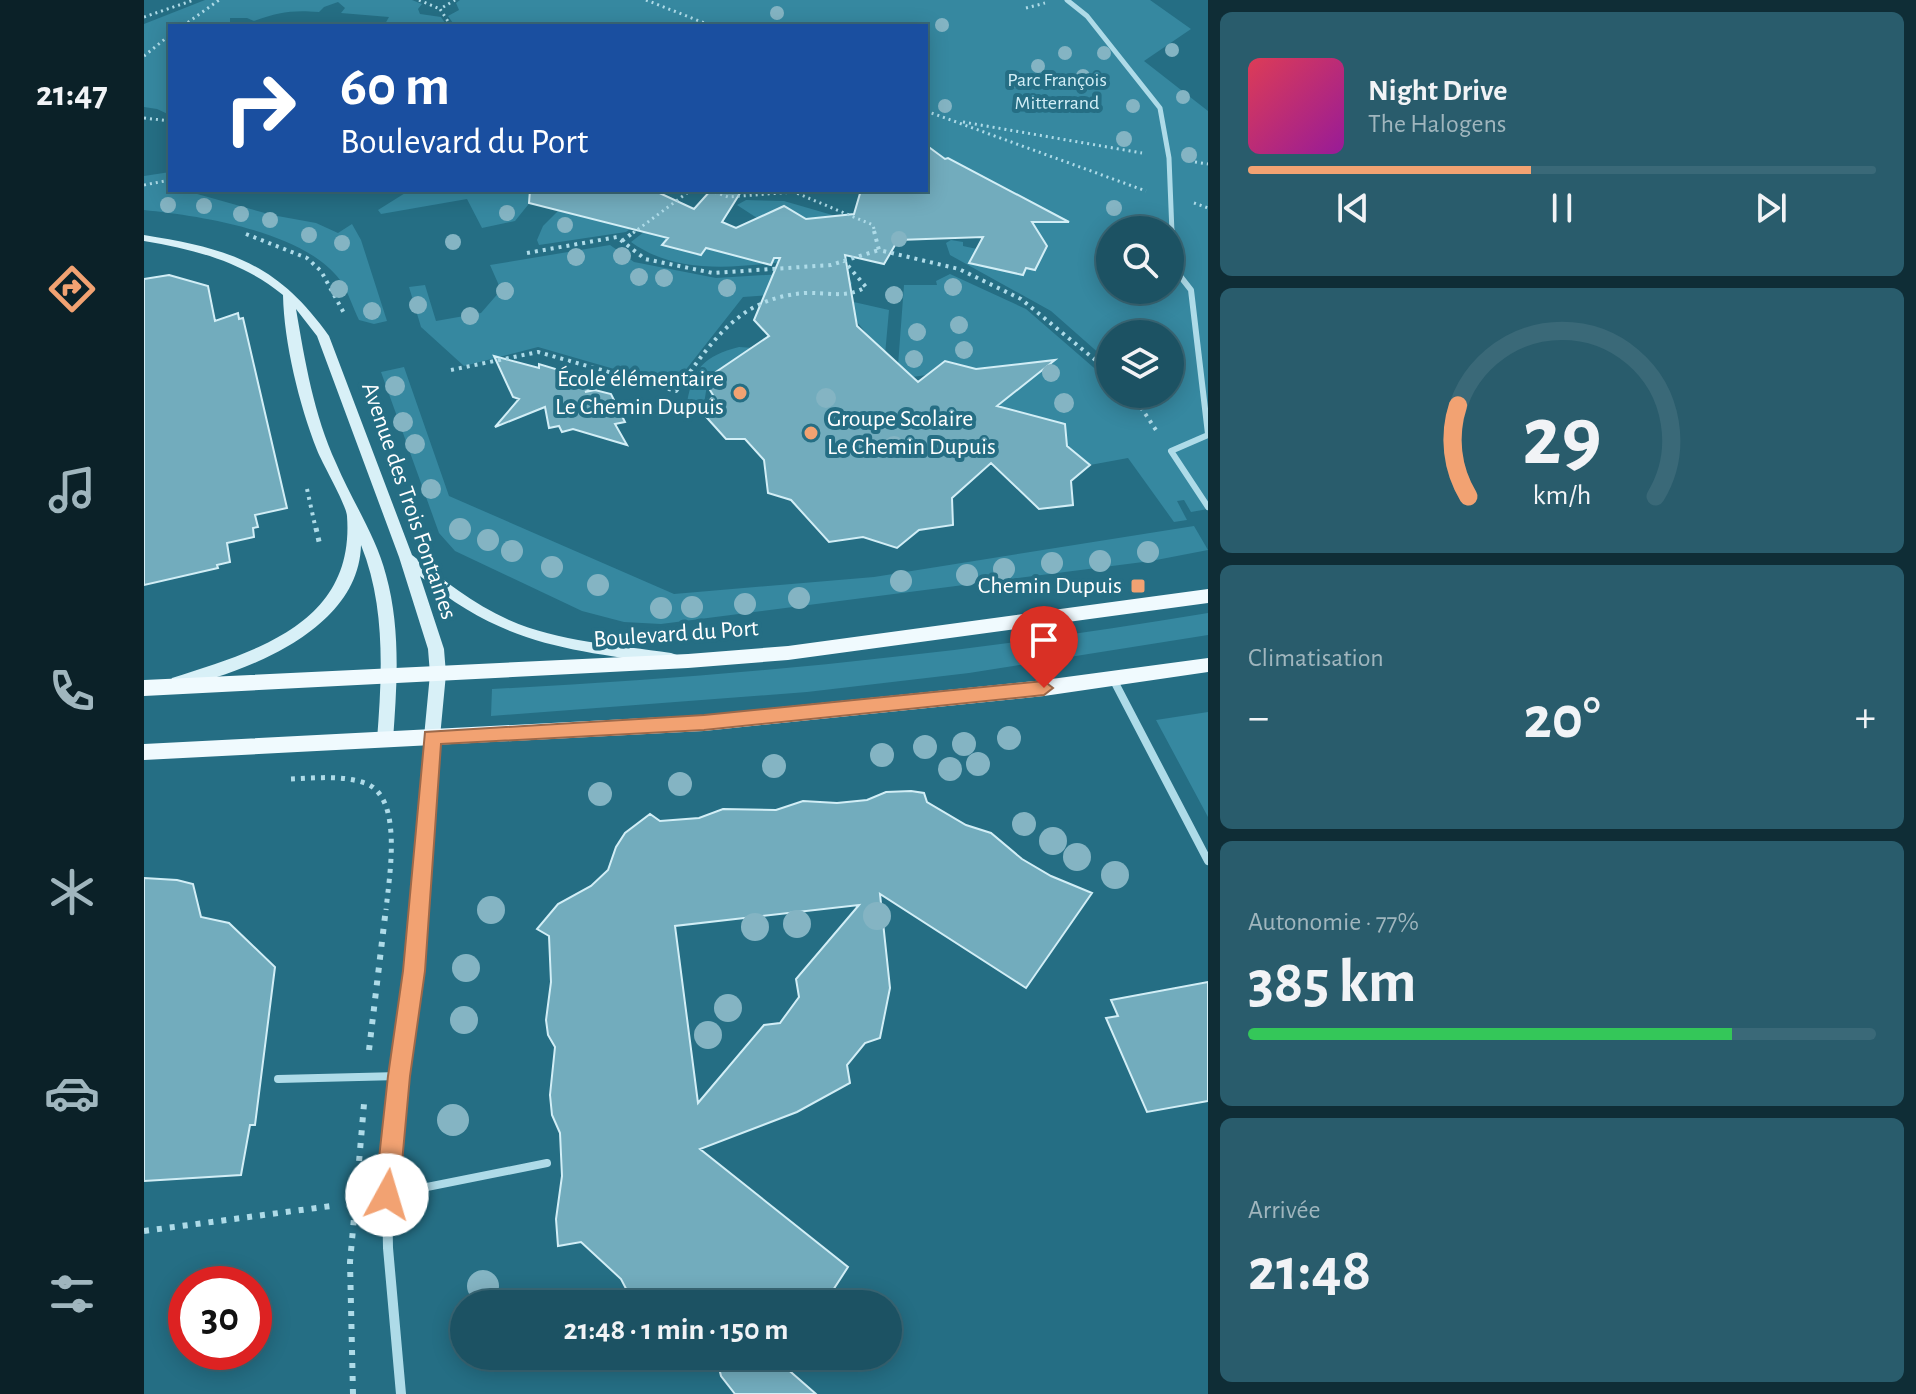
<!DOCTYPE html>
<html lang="fr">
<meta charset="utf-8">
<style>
body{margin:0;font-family:"Alegreya Sans",sans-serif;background:#295c6c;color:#f1f3f6;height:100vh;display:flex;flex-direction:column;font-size:30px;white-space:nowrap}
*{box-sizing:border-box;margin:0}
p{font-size:26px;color:#a0b6be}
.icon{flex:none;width:44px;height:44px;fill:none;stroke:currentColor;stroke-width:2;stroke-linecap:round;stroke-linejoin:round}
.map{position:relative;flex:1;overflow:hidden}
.side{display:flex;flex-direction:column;gap:12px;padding:12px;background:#0f2d36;width:708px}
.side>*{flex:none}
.banner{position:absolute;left:24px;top:24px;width:760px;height:168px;border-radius:0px;box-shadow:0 4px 20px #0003,0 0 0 2px #3a6978;background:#1a4fa0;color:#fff;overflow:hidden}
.tools{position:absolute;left:952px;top:216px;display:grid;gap:16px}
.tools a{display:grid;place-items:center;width:88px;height:88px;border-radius:50%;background:#1c5263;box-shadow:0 4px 20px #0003,0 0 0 2px #3a6978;font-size:40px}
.speed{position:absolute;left:24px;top:1266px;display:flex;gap:16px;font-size:40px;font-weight:700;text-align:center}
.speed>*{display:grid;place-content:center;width:104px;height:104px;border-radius:50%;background:#1c5263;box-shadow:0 4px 20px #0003,0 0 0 2px #3a6978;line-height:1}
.speed .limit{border:12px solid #d22;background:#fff;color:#111}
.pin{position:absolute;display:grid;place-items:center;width:68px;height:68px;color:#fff;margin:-82px -34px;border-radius:50% 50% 50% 0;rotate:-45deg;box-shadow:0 0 8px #0007}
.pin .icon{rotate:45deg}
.me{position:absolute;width:88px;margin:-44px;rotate:6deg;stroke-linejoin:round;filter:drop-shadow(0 0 6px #0008)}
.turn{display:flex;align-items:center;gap:28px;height:168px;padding:0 40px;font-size:36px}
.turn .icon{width:104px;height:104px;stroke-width:2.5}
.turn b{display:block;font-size:56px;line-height:68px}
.big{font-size:60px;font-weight:700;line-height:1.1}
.side .tile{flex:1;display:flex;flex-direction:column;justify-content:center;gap:12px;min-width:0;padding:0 28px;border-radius:12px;background:#295c6c}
.side .dial{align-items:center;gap:0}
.dial svg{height:208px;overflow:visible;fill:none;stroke:#3a6978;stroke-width:7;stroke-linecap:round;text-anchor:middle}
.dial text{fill:#f1f3f6;stroke:none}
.song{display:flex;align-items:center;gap:24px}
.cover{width:96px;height:96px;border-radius:12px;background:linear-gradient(135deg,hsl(350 70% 55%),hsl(300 70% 35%))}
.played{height:8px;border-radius:4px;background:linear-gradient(90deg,#f2a272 45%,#3a6978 45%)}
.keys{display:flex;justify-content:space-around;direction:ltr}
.heat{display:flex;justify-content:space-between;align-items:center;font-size:44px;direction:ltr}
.charge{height:12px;border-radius:6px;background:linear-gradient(90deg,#34c759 77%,#3a6978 0)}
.trip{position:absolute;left:306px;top:1290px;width:452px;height:80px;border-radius:40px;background:#1c5263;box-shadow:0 4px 20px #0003,0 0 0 2px #3a6978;font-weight:700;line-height:80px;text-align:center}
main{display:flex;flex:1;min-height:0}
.dock{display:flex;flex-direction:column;width:144px;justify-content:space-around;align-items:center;background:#0b2128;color:#a0b6be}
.dock .icon{width:56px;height:56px}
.dock .on{color:#f2a272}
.dock b{font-size:36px;color:#f1f3f6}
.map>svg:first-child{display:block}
</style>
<main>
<nav class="dock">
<b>21:47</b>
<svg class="icon on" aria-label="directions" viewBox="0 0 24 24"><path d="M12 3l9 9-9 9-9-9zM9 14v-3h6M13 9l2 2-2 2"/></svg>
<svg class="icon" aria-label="music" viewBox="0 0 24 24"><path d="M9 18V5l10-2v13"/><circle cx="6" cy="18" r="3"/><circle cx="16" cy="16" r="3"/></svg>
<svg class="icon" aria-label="phone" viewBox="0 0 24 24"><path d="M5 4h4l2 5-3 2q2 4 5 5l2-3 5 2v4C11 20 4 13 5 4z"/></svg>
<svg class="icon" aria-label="climate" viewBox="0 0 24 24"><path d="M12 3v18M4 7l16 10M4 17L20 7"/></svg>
<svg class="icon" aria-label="car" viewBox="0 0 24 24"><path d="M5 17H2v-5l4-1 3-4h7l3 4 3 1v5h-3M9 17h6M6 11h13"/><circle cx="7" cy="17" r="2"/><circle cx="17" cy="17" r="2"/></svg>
<svg class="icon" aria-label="filters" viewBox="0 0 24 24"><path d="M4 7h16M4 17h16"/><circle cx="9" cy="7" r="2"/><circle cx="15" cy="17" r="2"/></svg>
</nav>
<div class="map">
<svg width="1064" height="1394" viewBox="0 0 1064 1394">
<rect width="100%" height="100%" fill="#256e84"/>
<path fill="#3688a0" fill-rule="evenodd" d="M 61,0 L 268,0 L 278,4 L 274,9 L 276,14 L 297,17 L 303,26 L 241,24 L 245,17 L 197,13 L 201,8 L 194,2 L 180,7 L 175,12 C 147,10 136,12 110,21 L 103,18 L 86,18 L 86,26 L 26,26 L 26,115 L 13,109 L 0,107 L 0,24 Z
M 316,0 L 1006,0 L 1047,29 L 1000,61 L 1064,111 L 1064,509 L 1047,512 L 1040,500 L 1033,501 L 1043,520 L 1030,522 L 984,458 L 946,465 L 923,446 L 921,424 L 888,415 L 882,420 L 848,410 L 882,383 L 861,366 L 832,369 L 801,361 L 783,375 L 753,379 L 760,285 L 793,285 L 792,281 L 806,274 L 882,309 L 964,380 L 966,394 L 1026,394 L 1026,334 L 966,334 L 966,363 L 907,311 L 806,255 L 802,243 L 807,240 L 819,242 L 819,246 L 833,249 L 826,263 L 879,275 L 886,262 L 836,175 L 804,158 L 801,160 L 782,153 L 782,26 L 311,26 L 304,16 L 315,10 L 312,3 ZM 966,230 L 1026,230 L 1026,290 L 966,290 Z
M 26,172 L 26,190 L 39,190 L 128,215 L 172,223 L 194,233 L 208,224 L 217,240 L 243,321 L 230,324 L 215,320 C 209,308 204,291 196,280 C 159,231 57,216 0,210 L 0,176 Z
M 266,190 L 396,190 L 371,221 L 338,228 L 323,199 L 237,214 L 234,210 Z
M 602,200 L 640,201 L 702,219 L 665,259 C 606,265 538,279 487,242 L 500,232 L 524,238 L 519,245 L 557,255 L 562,248 L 662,219 L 640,206 L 613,218 L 593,205 Z
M 421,204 L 458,221 L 476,211 L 497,221 L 482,232 L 395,245 L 393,240 L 399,226 Z
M 466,245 L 490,262 L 572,278 L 687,271 L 702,274 L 708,283 L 706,289 L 599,297 L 529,386 L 394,347 L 320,366 L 277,327 L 265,287 L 281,285 L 292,321 L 337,313 L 357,290 L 346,265 Z
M 692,298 L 745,310 L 741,355 C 722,336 711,316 692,298 Z
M 595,347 L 610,348 L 574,371 L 557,375 L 563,385 L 560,404 L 543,403 C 549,368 560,356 595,347 Z
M 260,367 L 305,496 L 530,594 L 730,577 L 1050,526 L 1064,550 L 1007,561 L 517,624 L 480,622 L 438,611 L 311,551 L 295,533 L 237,372 Z
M 1064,613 L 1064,635 L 825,673 L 663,692 L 347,716 L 348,689 C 588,677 827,653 1064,613 Z
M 1064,712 L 1064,817 L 1012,720 Z"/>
<path fill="#72acbd" stroke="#d2eef6" stroke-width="2" fill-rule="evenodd" d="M 782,145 L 801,159 L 804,158 L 925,222 L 888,222 L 903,246 L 891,270 L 882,268 L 879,275 L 825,263 L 839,237 L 754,240 L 740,264 L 701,255 L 713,326 L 774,382 L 801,361 L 832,369 L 911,360 L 853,406 L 921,424 L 923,446 L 946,465 L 927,481 L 929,505 L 895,509 L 847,463 L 808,498 L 809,525 L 775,530 L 753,548 L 719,537 L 685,542 L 647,500 L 624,493 L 620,460 L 601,439 L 582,439 L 555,409 L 569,395 L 560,380 L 625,336 L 610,320 L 636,258 L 630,258 L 627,265 L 562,248 L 557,255 L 518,245 L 524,238 L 385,203 L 386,190 L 509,190 L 550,209 L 567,190 L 598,190 L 578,222 L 592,228 L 640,206 L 662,219 L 710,214 L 717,190 L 782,190 Z
M 25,275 L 64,286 L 71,321 L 94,313 L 95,319 L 99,318 L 143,508 L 111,515 L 114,527 L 109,528 L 110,537 L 83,543 L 86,562 L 73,565 L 74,568 L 0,585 L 0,279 Z
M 350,356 L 395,368 L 395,364 L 461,384 L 441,392 L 451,390 L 467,394 L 481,422 L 471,424 L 483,445 L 429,429 L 418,432 L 415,426 L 405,428 L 401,407 L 351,427 L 375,399 L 369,397 Z
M 767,791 L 780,793 L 783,802 L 822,825 L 847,833 L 878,859 L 907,876 L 948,893 L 882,988 L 736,894 L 746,988 L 736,1038 L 721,1043 L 703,1065 L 706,1083 L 653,1112 L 556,1149 L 704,1267 L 680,1304 L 490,1304 L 477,1279 L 437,1242 L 414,1246 L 412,1219 L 418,1176 L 416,1133 L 408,1115 L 406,1095 L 411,1047 L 404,1035 L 402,1020 L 407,982 L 405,936 L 393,929 L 414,904 L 447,886 L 464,870 L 472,847 L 481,833 L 506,814 L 516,821 L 555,818 L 579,809 L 632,810 L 659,801 L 693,803 L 723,800 L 742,792 ZM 715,905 L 652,979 L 655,997 L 636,1023 L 620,1025 L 554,1103 L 531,926 Z
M 0,878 L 33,880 L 49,884 L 57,917 L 85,923 L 131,967 L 111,1125 L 106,1125 L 97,1175 L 0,1181 Z
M 1064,982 L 1064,1101 L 1003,1112 L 962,1018 L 974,1016 L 967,1000 Z
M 566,1356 L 646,1356 L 640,1366 L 672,1394 L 591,1394 L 577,1376 L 574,1364 Z"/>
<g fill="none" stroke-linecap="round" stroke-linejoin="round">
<path stroke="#aedbe8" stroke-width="3" stroke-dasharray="2 4" stroke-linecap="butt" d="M 275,0 L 296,9
M 502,0 L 568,26
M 882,8 L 901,3
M 0,17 L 50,0
M 39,26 L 75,0
M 307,26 L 296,9 L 311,0
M 0,56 L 26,35
M 782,111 L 1002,191
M 0,118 L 26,121
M 819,122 L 998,153
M 1051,162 L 1064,164
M 0,185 L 26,180
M 565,190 L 584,197 L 650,192 L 729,225 L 731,233
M 1050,203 L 1064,208
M 489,233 L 547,190"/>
<path stroke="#aedbe8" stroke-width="4" stroke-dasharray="3 5" stroke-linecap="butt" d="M 730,231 L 735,250 L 815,269 L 877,299 L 966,372
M 102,234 L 163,258 L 177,271 L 201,315
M 478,241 L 491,231
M 383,253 L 473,237 L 501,259 L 569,273 L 687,265 L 735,250
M 307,370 L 394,352 L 532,391 C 569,341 594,298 661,293 C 684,292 701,299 722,287 L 700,261
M 988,394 L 1012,430
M 163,489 L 172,530"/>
<path stroke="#aedbe8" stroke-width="5" stroke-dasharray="4 6" stroke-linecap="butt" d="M 172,528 L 176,546
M 147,779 C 171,778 198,775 221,783 C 260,797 245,877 242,910"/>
<path stroke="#aedbe8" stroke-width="6" stroke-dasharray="5 8" stroke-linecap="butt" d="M 225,1050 L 242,908
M 214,1174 L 220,1104
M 0,1231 L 187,1206
M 209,1394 L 206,1262 L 212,1196"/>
<path stroke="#aedbe8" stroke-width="8" d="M 134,1079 L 255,1076
M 243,1195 L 403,1163"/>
<path stroke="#aedbe8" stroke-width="5" d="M 923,0 L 943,16 L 1016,108 L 1025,158 L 1028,233"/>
<path stroke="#aedbe8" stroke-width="6" d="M 1028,231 L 1029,267 L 1047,290 L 1064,434
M 1064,435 L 1027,451 L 1064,507"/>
<path stroke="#aedbe8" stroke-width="8" d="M 969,679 L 1064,861
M 275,910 L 288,738"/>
<path stroke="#aedbe8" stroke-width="10" d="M 257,1394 L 244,1248 L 243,1195 L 275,908"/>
<path fill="#d8f0f7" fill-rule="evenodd" d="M 0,235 C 86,249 133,263 185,336 L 268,555 C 298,579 329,604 365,620 C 415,642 473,645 527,653 L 533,655 L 535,659 L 533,663 L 527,665 C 423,649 361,646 276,576 L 300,649 L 302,674 L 296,737 L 294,742 L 282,742 L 280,737 L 286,674 L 284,649 L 255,557 L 173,336 L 152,309 C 161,362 170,415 192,463 C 208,501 232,536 242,575 C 257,629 253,686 249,740 L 247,745 L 235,745 L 233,740 C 238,675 242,607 217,545 C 215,630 102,672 34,688 L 28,686 L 26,682 L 28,678 C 112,651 211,624 203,516 C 202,504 179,465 173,450 C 155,404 140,343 139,295 C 97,261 52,250 0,241 Z"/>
<path fill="#f0fafe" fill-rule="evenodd" d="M 1064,589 L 1064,603 L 644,660 L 544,668 L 0,696 L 0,680 L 544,654 L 644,646 Z
M 1064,658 L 1064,672 L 900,696 L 560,731 L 0,760 L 0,744 L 560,715 L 900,680 Z"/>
</g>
<g fill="#84b4c3">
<circle cx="633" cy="13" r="7"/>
<circle cx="798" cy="25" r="7"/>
<circle cx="1028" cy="50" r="7"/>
<circle cx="921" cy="53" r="7"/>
<circle cx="960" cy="53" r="7"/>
<circle cx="894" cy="66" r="7"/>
<circle cx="939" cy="76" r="7"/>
<circle cx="869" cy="81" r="7"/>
<circle cx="1039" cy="97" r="7"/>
<circle cx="801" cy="106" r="7"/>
<circle cx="989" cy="106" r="7"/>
<circle cx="980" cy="139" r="8"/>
<circle cx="1045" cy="155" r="8"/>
<circle cx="24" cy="205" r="8"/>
<circle cx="60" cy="206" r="8"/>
<circle cx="970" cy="208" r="8"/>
<circle cx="363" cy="213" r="8"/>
<circle cx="97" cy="214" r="8"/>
<circle cx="126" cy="220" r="8"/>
<circle cx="421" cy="225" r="8"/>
<circle cx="165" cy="235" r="8"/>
<circle cx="755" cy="239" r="8"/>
<circle cx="309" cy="242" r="8"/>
<circle cx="198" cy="243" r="8"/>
<circle cx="478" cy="256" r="9"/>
<circle cx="432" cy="257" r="9"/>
<circle cx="495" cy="277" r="9"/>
<circle cx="520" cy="278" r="9"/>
<circle cx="809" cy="287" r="9"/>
<circle cx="583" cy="288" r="9"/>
<circle cx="195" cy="289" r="9"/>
<circle cx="361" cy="291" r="9"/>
<circle cx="750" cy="295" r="9"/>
<circle cx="274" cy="305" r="9"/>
<circle cx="228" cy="311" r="9"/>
<circle cx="326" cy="316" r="9"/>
<circle cx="815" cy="325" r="9"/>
<circle cx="773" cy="332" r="9"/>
<circle cx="820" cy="350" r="9"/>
<circle cx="770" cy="359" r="9"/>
<circle cx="907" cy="373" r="9"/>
<circle cx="251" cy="386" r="10"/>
<circle cx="682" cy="398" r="10"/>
<circle cx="920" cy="403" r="10"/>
<circle cx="259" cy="422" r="10"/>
<circle cx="271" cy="444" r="10"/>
<circle cx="750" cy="446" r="10"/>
<circle cx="287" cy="489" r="10"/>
<circle cx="316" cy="529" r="11"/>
<circle cx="344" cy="540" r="11"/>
<circle cx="368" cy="551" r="11"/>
<circle cx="1004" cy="552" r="11"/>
<circle cx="956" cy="561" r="11"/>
<circle cx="908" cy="563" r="11"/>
<circle cx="408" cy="567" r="11"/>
<circle cx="860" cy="569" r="11"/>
<circle cx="823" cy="575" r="11"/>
<circle cx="757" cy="581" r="11"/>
<circle cx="454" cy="585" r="11"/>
<circle cx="655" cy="598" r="11"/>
<circle cx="601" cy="604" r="11"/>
<circle cx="548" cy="607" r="11"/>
<circle cx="517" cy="608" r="11"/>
<circle cx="865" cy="738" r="12"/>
<circle cx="820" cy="744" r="12"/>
<circle cx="781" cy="747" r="12"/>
<circle cx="738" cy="755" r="12"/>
<circle cx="834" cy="764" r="12"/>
<circle cx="630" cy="766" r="12"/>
<circle cx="806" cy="769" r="12"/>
<circle cx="536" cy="784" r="12"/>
<circle cx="456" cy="794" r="12"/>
<circle cx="880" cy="824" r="12"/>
<circle cx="909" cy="841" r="14"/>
<circle cx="933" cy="857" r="14"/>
<circle cx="971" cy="875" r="14"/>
<circle cx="347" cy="910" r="14"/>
<circle cx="733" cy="916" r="14"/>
<circle cx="653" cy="924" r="14"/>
<circle cx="611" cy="927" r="14"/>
<circle cx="322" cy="968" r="14"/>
<circle cx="584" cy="1008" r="14"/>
<circle cx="320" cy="1020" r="14"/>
<circle cx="564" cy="1035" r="14"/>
<circle cx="309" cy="1120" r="16"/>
<circle cx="339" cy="1286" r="16"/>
</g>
<path fill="#f2a272" stroke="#9d694a" stroke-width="2" d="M 900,681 L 909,688 L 900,695 L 560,730 L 297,744 L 281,971 L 266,1076 L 255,1195 L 252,1203 L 243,1207 L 235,1203 L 231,1195 L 244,1076 L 259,971 L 281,732 L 560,715 Z"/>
<g fill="#f2a272" stroke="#256e84" stroke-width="3">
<circle cx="596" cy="393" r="8"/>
<circle cx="667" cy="433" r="8"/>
<rect x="986" y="578" width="16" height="16" rx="4"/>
</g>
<g text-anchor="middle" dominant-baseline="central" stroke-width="8" stroke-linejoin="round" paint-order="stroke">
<g font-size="20" fill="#d2eef6" stroke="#256e84">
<text x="913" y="80">Parc François<tspan x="913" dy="23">Mitterrand</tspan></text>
</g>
<g font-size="24" fill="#fff" stroke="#256e84" text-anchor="end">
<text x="580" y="379">École élémentaire<tspan x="580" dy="28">Le Chemin Dupuis</tspan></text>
<text x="683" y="419" text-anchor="start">Groupe Scolaire<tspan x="683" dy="28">Le Chemin Dupuis</tspan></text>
<text x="978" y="586">Chemin Dupuis</text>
</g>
<g font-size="24" fill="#fff" stroke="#256e84">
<text transform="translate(265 501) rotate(71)">Avenue des Trois Fontaines</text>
<text transform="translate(532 634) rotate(-4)">Boulevard du Port</text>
</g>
</g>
</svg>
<div class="tools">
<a><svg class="icon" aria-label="search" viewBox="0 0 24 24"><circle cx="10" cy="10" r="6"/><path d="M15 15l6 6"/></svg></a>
<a><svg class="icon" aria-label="layers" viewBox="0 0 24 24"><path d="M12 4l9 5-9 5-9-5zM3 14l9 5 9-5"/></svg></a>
</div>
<div class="speed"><div class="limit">30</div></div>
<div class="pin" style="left:900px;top:688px;background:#d93025"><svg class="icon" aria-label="arrive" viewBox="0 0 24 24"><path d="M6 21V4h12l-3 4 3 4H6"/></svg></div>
<svg class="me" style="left:243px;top:1195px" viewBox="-20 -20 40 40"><circle r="19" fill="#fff"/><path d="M0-13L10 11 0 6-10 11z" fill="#f2a272"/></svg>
<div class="trip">21:48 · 1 min · 150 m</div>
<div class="banner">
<div class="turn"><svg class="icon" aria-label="right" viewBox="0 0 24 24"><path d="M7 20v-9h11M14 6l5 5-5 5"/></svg><div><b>60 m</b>Boulevard du Port</div></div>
</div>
</div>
<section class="side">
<div class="tile">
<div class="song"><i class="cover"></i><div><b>Night Drive</b><p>The Halogens</p></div></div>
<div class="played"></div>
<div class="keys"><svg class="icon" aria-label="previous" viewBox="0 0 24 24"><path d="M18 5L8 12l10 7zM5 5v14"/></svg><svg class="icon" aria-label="pause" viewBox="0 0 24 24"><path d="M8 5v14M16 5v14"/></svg><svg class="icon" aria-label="next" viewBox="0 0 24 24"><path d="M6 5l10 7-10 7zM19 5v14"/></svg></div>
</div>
<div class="tile dial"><svg viewBox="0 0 100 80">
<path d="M14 69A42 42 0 1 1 86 69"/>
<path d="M14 69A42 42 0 0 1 10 34" stroke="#f2a272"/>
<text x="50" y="56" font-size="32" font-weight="700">29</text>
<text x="50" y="72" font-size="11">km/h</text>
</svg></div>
<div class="tile"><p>Climatisation</p>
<div class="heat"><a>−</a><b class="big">20°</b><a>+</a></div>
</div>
<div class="tile"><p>Autonomie · 77%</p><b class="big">385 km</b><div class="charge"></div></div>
<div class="tile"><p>Arrivée</p><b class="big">21:48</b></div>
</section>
</main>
